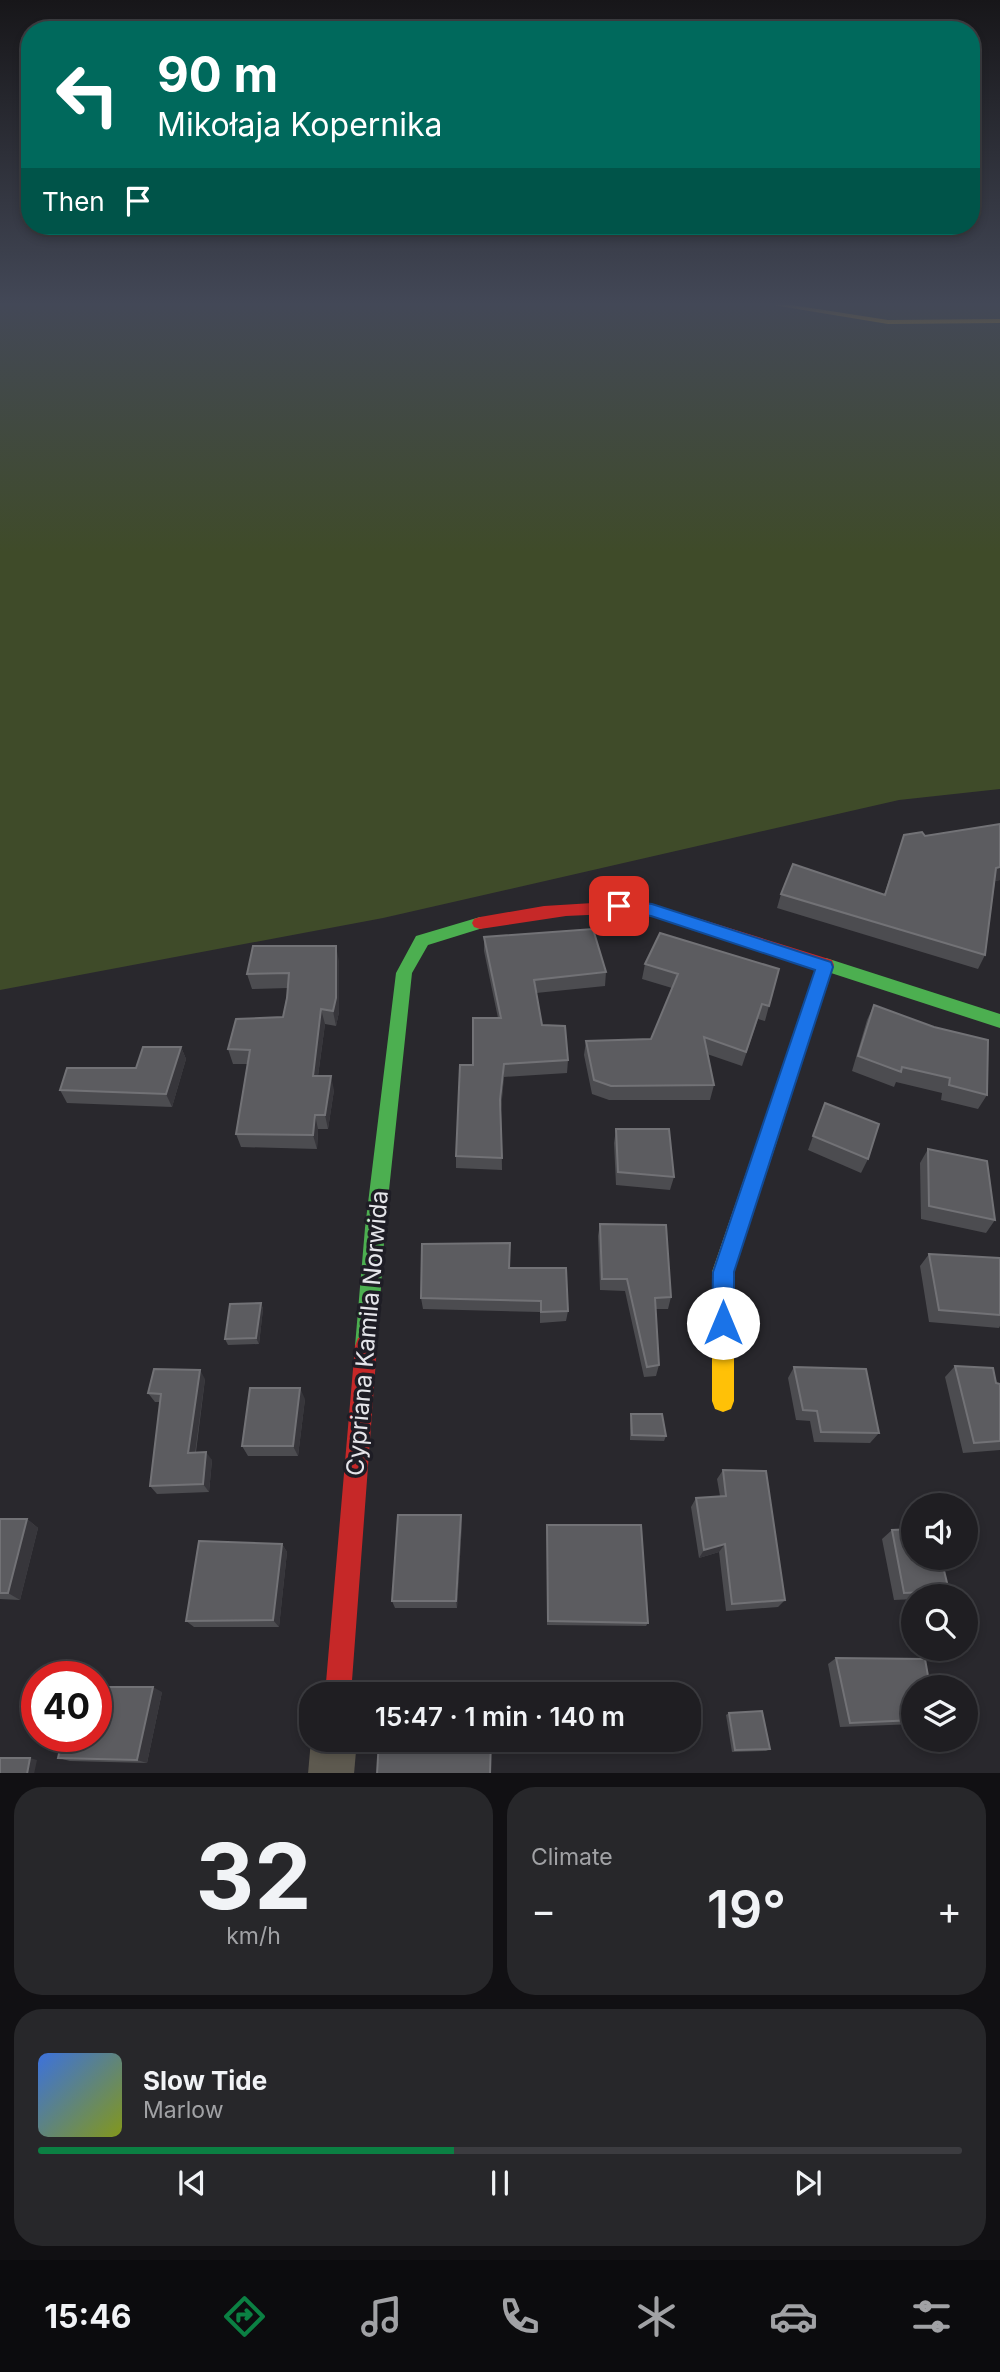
<!DOCTYPE html>
<meta charset="utf-8">
<style>
body{margin:0;font-family:Inter,sans-serif;background:#27272a;color:#f1f3f6;height:100vh;display:flex;flex-direction:column;font-size:26px;white-space:nowrap}
*{box-sizing:border-box;margin:0}
p{font-size:23px;color:#a1a2a5}
.icon{flex:none;width:38px;height:38px;fill:none;stroke:currentColor;stroke-width:2;stroke-linecap:round;stroke-linejoin:round}
.map{position:relative;height:1773px;overflow:hidden}
.drawer{display:flex;flex-direction:column;gap:14px;padding:14px;background:#111013;flex:1}
.drawer>*{flex:none}
.hud{position:absolute;left:21px;top:21px;width:959px;height:214px;border-radius:28px;box-shadow:0 4px 10px #0003,0 0 0 2px #3c3c40;background:#00695c;color:#fff;overflow:hidden}
.fabs{position:absolute;left:901px;top:1493px;display:grid;gap:14px}
.fabs a{display:grid;place-items:center;width:77px;height:77px;border-radius:50%;background:#1f1e22;box-shadow:0 4px 10px #0003,0 0 0 2px #3c3c40;font-size:35px}
.speed{position:absolute;left:21px;top:1661px;display:flex;gap:14px;font-size:35px;font-weight:700;text-align:center}
.speed>*{display:grid;place-content:center;width:91px;height:91px;border-radius:50%;background:#1f1e22;box-shadow:0 4px 10px #0003,0 0 0 2px #3c3c40;line-height:1}
.speed .limit{border:10px solid #d22;background:#fff;color:#111}
.pin{position:absolute;display:grid;place-items:center;width:60px;height:60px;color:#fff;margin:-30px;border-radius:14px;box-shadow:0 4px 10px #0006}
.me{position:absolute;width:77px;margin:-38px;rotate:0deg;stroke-linejoin:round;filter:drop-shadow(0 0 5px #0008)}
.turn{display:flex;align-items:center;gap:24px;height:147px;padding:0 21px;font-size:32px}
.turn .icon{width:91px;height:91px;stroke-width:2.5}
.turn b{display:block;font-size:49px;line-height:60px}
.then{display:flex;align-items:center;height:66px;padding:0 21px;background:#0003;gap:14px;font-size:26px}
.big{font-size:52px;font-weight:600;line-height:1.1}
.drawer .widget{flex:1;display:flex;flex-direction:column;justify-content:center;gap:10px;min-width:0;padding:0 24px;border-radius:28px;background:#27272a}
.drawer .dial{align-items:center;gap:0}
.dial b{font-size:91px;line-height:1}
.song{display:flex;align-items:center;gap:21px}
.cover{width:84px;height:84px;border-radius:10px;background:linear-gradient(135deg,hsl(220 70% 55%),hsl(70 70% 35%))}
.played{height:7px;border-radius:4px;background:linear-gradient(90deg,#0b8043 45%,#3c3c40 45%)}
.keys{display:flex;justify-content:space-around;direction:ltr}
.heat{display:flex;justify-content:space-between;align-items:center;font-size:38px;direction:ltr}
.drawer .tiles{flex:1;display:grid;gap:14px;grid-template-columns:1fr 1fr}
.widget:last-child{grid-column:span 2}
.trip{position:absolute;left:299px;top:1682px;width:402px;height:70px;border-radius:28px;background:#1f1e22;box-shadow:0 4px 10px #0003,0 0 0 2px #3c3c40;font-weight:600;line-height:70px;text-align:center}
.menu{display:flex;height:112px;justify-content:space-around;align-items:center;background:#0c0c0e;color:#a1a2a5}
.menu .icon{width:49px;height:49px}
.menu .selected{color:#0b8043}
.menu b{font-size:32px;color:#f1f3f6}
.map>svg:first-child{display:block}
</style>
<div class="map">
<svg width="1000" height="1774" viewBox="0 0 1000 1774">
<rect width="100%" height="100%" fill="#29282d"/>
<path fill="#3f4b29" d="M 0,305 L 1000,305 L 1000,789 L 899,800 L 383,918 L 0,990 Z"/>
<g fill="none" stroke-linecap="round" stroke-linejoin="round">
<path fill="#5d594f" fill-rule="evenodd" d="M 311,1740 L 357,1740 L 354,1774 L 308,1774 Z"/>
<path fill="#4caf50" fill-rule="evenodd" d="M 480,917 L 486,919 L 488,923 L 486,927 L 428,945 L 412,973 L 385,1228 L 377,1346 L 374,1354 L 366,1357 L 358,1354 L 355,1346 L 365,1228 L 396,973 L 416,936 Z
M 826,958 L 1000,1014 L 1000,1028 L 831,973 L 777,1141 L 774,1147 L 767,1150 L 760,1147 L 757,1141 L 817,967 L 820,960 Z"/>
<path fill="#ffc107" fill-rule="evenodd" d="M 773,305 L 792,305 L 888,320 L 1000,319 L 1000,323 L 888,324 Z
M 767,1132 L 774,1135 L 777,1141 L 734,1272 L 734,1401 L 731,1409 L 723,1412 L 715,1409 L 712,1401 L 712,1272 L 757,1141 L 760,1135 Z"/>
<path fill="#c62828" fill-rule="evenodd" d="M 609,902 L 652,904 L 832,960 L 834,965 L 832,970 L 826,972 L 652,916 L 609,914 L 566,916 L 480,929 L 474,927 L 472,923 L 474,919 L 480,917 L 544,906 Z
M 366,1335 L 374,1338 L 377,1346 L 351,1694 L 325,1694 L 355,1346 L 358,1338 Z"/>
</g>
<path fill="#4c4c50" d="M 1000,824 L 1000,880 L 995,881 L 985,955 L 978,969 L 777,908 L 781,894 L 884,895 L 904,835 L 925,836 Z
M 660,933 L 769,1006 L 765,1021 L 758,1019 L 742,1066 L 707,1054 L 714,1085 L 710,1100 L 609,1100 L 592,1094 L 584,1055 L 586,1041 L 651,1039 L 672,988 L 642,979 L 645,964 Z
M 484,937 L 606,972 L 605,986 L 536,993 L 542,1025 L 568,1060 L 567,1073 L 504,1077 L 501,1110 L 502,1170 L 456,1168 L 456,1156 L 473,1065 L 498,1018 L 484,951 Z
M 339,961 L 339,1012 L 336,1026 L 325,1024 L 318,1076 L 334,1090 L 328,1129 L 318,1129 L 317,1149 L 241,1147 L 236,1134 L 248,1064 L 233,1064 L 228,1049 L 283,1017 L 288,988 L 252,989 L 247,974 Z
M 874,1005 L 987,1095 L 978,1109 L 941,1100 L 942,1093 L 896,1082 L 894,1087 L 852,1071 L 867,1020 Z
M 181,1047 L 186,1059 L 172,1107 L 67,1103 L 60,1090 L 136,1068 Z
M 825,1103 L 868,1159 L 861,1173 L 808,1150 Z
M 616,1129 L 674,1177 L 670,1190 L 616,1185 L 614,1143 Z
M 928,1149 L 995,1220 L 986,1233 L 921,1219 L 920,1163 Z
M 600,1224 L 671,1297 L 668,1309 L 656,1309 L 659,1365 L 656,1376 L 644,1377 L 625,1291 L 600,1290 L 598,1236 Z
M 929,1254 L 1000,1258 L 1000,1326 L 999,1328 L 929,1322 L 920,1266 Z
M 509,1268 L 568,1311 L 566,1321 L 540,1323 L 540,1312 L 423,1309 L 421,1298 Z
M 261,1303 L 263,1309 L 259,1344 L 228,1345 L 225,1339 Z
M 955,1366 L 996,1383 L 1000,1384 L 1000,1450 L 963,1453 L 945,1377 Z
M 794,1367 L 879,1433 L 870,1443 L 814,1442 L 810,1421 L 796,1420 L 788,1378 Z
M 205,1379 L 196,1452 L 212,1460 L 209,1492 L 157,1494 L 150,1486 L 160,1402 L 155,1402 L 148,1393 Z
M 305,1399 L 298,1456 L 248,1456 L 242,1446 Z
M 631,1414 L 666,1436 L 664,1441 L 630,1440 L 630,1420 Z
M 723,1470 L 785,1600 L 778,1607 L 726,1611 L 719,1552 L 699,1558 L 691,1507 L 696,1498 L 720,1496 L 717,1479 Z
M 461,1515 L 462,1523 L 457,1608 L 395,1608 L 392,1601 Z
M 0,1519 L 27,1519 L 38,1528 L 20,1600 L 0,1599 Z
M 547,1525 L 648,1623 L 646,1626 L 547,1625 Z
M 892,1530 L 914,1558 L 953,1558 L 945,1563 L 942,1564 L 949,1591 L 940,1596 L 914,1596 L 914,1599 L 894,1600 L 882,1539 Z
M 282,1544 L 287,1552 L 279,1627 L 194,1627 L 186,1621 Z
M 836,1658 L 914,1687 L 914,1724 L 840,1727 L 828,1664 Z
M 162,1692 L 147,1763 L 70,1761 L 58,1758 Z
M 729,1713 L 770,1749 L 766,1751 L 732,1752 L 726,1715 Z"/>
<path fill="#37363b" d="M 1000,867 L 1000,880 L 989,882 L 996,868 Z
M 336,946 L 339,961 L 339,1012 L 336,1026 L 333,1011 Z
M 321,1009 L 325,1024 L 316,1090 L 313,1076 Z
M 181,1047 L 186,1059 L 172,1107 L 166,1094 Z
M 504,1064 L 504,1077 L 500,1113 L 500,1100 Z
M 331,1076 L 334,1090 L 328,1129 L 325,1115 Z
M 315,1115 L 318,1129 L 317,1149 L 313,1135 Z
M 261,1303 L 263,1309 L 259,1344 L 256,1338 Z
M 200,1370 L 205,1379 L 194,1461 L 188,1453 Z
M 300,1388 L 305,1399 L 298,1456 L 293,1446 Z
M 206,1452 L 212,1460 L 209,1492 L 203,1484 Z
M 461,1515 L 462,1523 L 457,1608 L 456,1601 Z
M 27,1519 L 38,1528 L 20,1600 L 8,1593 Z
M 282,1544 L 287,1552 L 279,1627 L 273,1620 Z
M 725,1544 L 719,1552 L 699,1558 L 704,1550 Z
M 153,1687 L 162,1692 L 147,1763 L 137,1760 Z
M 30,1758 L 37,1760 L 34,1774 L 27,1774 Z"/>
<path fill="#5c5c60" stroke="#727276" stroke-width="2" d="M 1000,824 L 1000,867 L 996,868 L 985,955 L 781,894 L 793,864 L 885,895 L 904,835 L 922,832 L 925,836 Z
M 593,929 L 606,972 L 534,980 L 542,1025 L 565,1026 L 568,1060 L 504,1064 L 500,1100 L 502,1158 L 456,1156 L 460,1065 L 473,1065 L 473,1018 L 501,1018 L 484,937 Z
M 660,933 L 779,969 L 769,1006 L 762,1004 L 746,1052 L 704,1037 L 714,1085 L 611,1086 L 594,1080 L 586,1041 L 651,1039 L 678,974 L 645,964 Z
M 253,946 L 336,946 L 336,998 L 333,1011 L 321,1009 L 313,1076 L 331,1076 L 325,1115 L 315,1115 L 313,1135 L 236,1134 L 250,1050 L 228,1049 L 236,1019 L 283,1017 L 287,998 L 289,973 L 247,974 Z
M 874,1005 L 934,1027 L 988,1040 L 987,1095 L 949,1085 L 950,1078 L 902,1067 L 901,1072 L 858,1056 Z
M 143,1047 L 181,1047 L 166,1094 L 60,1090 L 67,1068 L 136,1068 Z
M 825,1103 L 879,1124 L 868,1159 L 813,1136 Z
M 616,1129 L 669,1129 L 674,1177 L 618,1172 Z
M 928,1149 L 987,1161 L 995,1220 L 929,1206 Z
M 600,1224 L 666,1225 L 671,1297 L 655,1298 L 659,1365 L 647,1367 L 627,1279 L 602,1279 Z
M 510,1243 L 509,1268 L 566,1268 L 568,1311 L 541,1312 L 541,1301 L 421,1298 L 422,1244 Z
M 929,1254 L 1000,1258 L 1000,1315 L 939,1310 Z
M 261,1303 L 256,1338 L 225,1339 L 230,1304 Z
M 955,1366 L 993,1368 L 996,1383 L 1000,1384 L 1000,1441 L 974,1443 Z
M 794,1367 L 866,1369 L 879,1433 L 821,1432 L 817,1411 L 803,1410 Z
M 154,1369 L 200,1370 L 188,1453 L 206,1452 L 203,1484 L 150,1486 L 161,1394 L 148,1393 Z
M 250,1388 L 300,1388 L 293,1446 L 242,1446 Z
M 631,1414 L 662,1414 L 666,1436 L 632,1435 Z
M 723,1470 L 766,1471 L 785,1600 L 732,1604 L 725,1544 L 704,1550 L 696,1498 L 726,1496 Z
M 398,1515 L 461,1515 L 456,1601 L 392,1601 Z
M 0,1519 L 27,1519 L 8,1593 L 0,1593 Z
M 547,1525 L 641,1525 L 648,1623 L 548,1621 Z
M 914,1529 L 914,1558 L 946,1558 L 941,1558 L 949,1591 L 904,1593 L 892,1530 Z
M 199,1541 L 282,1544 L 273,1620 L 186,1621 Z
M 836,1658 L 925,1659 L 930,1687 L 914,1687 L 914,1720 L 850,1723 Z
M 96,1687 L 153,1687 L 137,1760 L 58,1758 L 63,1736 L 96,1736 Z
M 762,1711 L 770,1749 L 735,1750 L 729,1713 Z
M 379,1740 L 491,1740 L 490,1774 L 377,1774 Z
M 0,1758 L 30,1758 L 27,1774 L 0,1774 Z"/>
<linearGradient id="sky" x2="0" y2="1"><stop stop-color="#171619"/><stop offset="0.55" stop-color="#434857"/><stop offset="1" stop-color="#434857" stop-opacity="0"/></linearGradient>
<rect width="1000" height="553" fill="url(#sky)"/>
<path fill="#1a73e8" stroke="#114b97" stroke-width="2" d="M 619,900 L 652,904 L 831,962 L 833,967 L 734,1272 L 734,1323 L 731,1331 L 723,1334 L 715,1331 L 712,1323 L 713,1272 L 815,970 L 651,916 L 613,910 L 611,906 Z"/>
<g text-anchor="middle" dominant-baseline="central" stroke-width="7" stroke-linejoin="round" paint-order="stroke">
<g font-size="24" fill="#e5e5ea" stroke="#1e1d25">
<text transform="translate(367 1333) rotate(-85)">Cypriana Kamila Norwida</text>
</g>
</g>
</svg>
<div class="fabs">
<a><svg class="icon" aria-label="sound" viewBox="0 0 24 24"><path d="M4 9h4l5-4v14l-5-4H4zM17 9q2 3 0 6"/></svg></a>
<a><svg class="icon" aria-label="search" viewBox="0 0 24 24"><circle cx="10" cy="10" r="6"/><path d="M15 15l6 6"/></svg></a>
<a><svg class="icon" aria-label="layers" viewBox="0 0 24 24"><path d="M12 4l9 5-9 5-9-5zM3 14l9 5 9-5"/></svg></a>
</div>
<div class="speed"><div class="limit">40</div></div>
<div class="pin" style="left:619px;top:906px;background:#d93025"><svg class="icon" aria-label="arrive" viewBox="0 0 24 24"><path d="M6 21V4h12l-3 4 3 4H6"/></svg></div>
<svg class="me" style="left:723px;top:1323px" viewBox="-20 -20 40 40"><circle r="19" fill="#fff"/><path d="M0-13L10 11 0 6-10 11z" fill="#1a73e8"/></svg>
<div class="trip">15:47 · 1 min · 140 m</div>
<div class="hud">
<div class="turn"><svg class="icon" aria-label="left" viewBox="0 0 24 24"><path d="M17 20v-9H6M10 6l-5 5 5 5"/></svg><div><b>90 m</b>Mikołaja Kopernika</div></div>
<div class="then">Then<svg class="icon" aria-label="arrive" viewBox="0 0 24 24"><path d="M6 21V4h12l-3 4 3 4H6"/></svg></div>
</div>
</div>
<section class="drawer">
<div class="tiles">
<div class="widget dial"><b>32</b><p>km/h</p></div>
<div class="widget"><p>Climate</p>
<div class="heat"><a>−</a><b class="big">19°</b><a>+</a></div>
</div>
<div class="widget">
<div class="song"><i class="cover"></i><div><b>Slow Tide</b><p>Marlow</p></div></div>
<div class="played"></div>
<div class="keys"><svg class="icon" aria-label="previous" viewBox="0 0 24 24"><path d="M18 5L8 12l10 7zM5 5v14"/></svg><svg class="icon" aria-label="pause" viewBox="0 0 24 24"><path d="M8 5v14M16 5v14"/></svg><svg class="icon" aria-label="next" viewBox="0 0 24 24"><path d="M6 5l10 7-10 7zM19 5v14"/></svg></div>
</div>
</div>
</section>
<nav class="menu">
<b>15:46</b>
<svg class="icon selected" aria-label="directions" viewBox="0 0 24 24"><path d="M12 3l9 9-9 9-9-9zM9 14v-3h6M13 9l2 2-2 2"/></svg>
<svg class="icon" aria-label="music" viewBox="0 0 24 24"><path d="M9 18V5l10-2v13"/><circle cx="6" cy="18" r="3"/><circle cx="16" cy="16" r="3"/></svg>
<svg class="icon" aria-label="phone" viewBox="0 0 24 24"><path d="M5 4h4l2 5-3 2q2 4 5 5l2-3 5 2v4C11 20 4 13 5 4z"/></svg>
<svg class="icon" aria-label="climate" viewBox="0 0 24 24"><path d="M12 3v18M4 7l16 10M4 17L20 7"/></svg>
<svg class="icon" aria-label="car" viewBox="0 0 24 24"><path d="M5 17H2v-5l4-1 3-4h7l3 4 3 1v5h-3M9 17h6M6 11h13"/><circle cx="7" cy="17" r="2"/><circle cx="17" cy="17" r="2"/></svg>
<svg class="icon" aria-label="filters" viewBox="0 0 24 24"><path d="M4 7h16M4 17h16"/><circle cx="9" cy="7" r="2"/><circle cx="15" cy="17" r="2"/></svg>
</nav>
